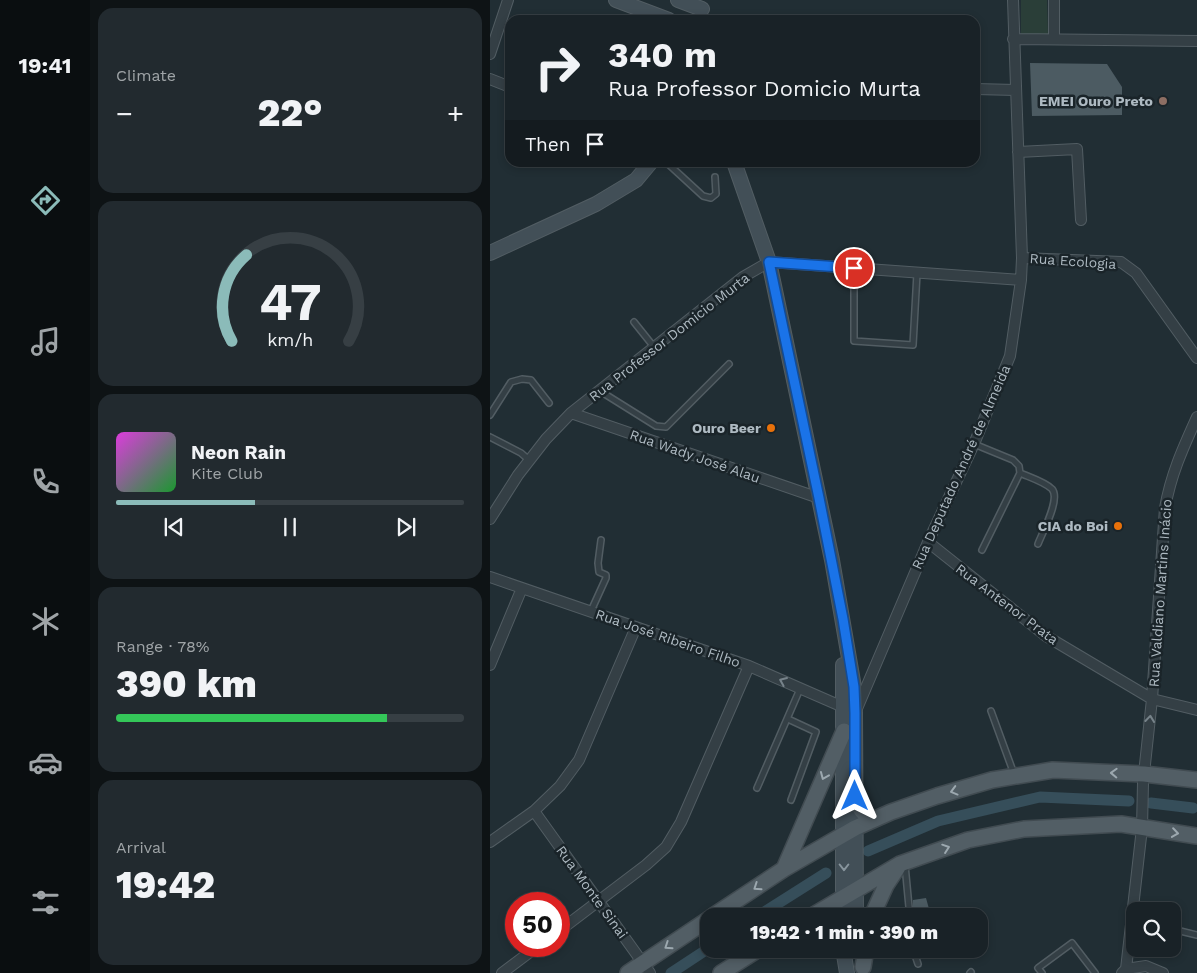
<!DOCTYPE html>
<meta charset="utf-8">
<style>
body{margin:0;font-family:"Work Sans",sans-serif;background:#222a2f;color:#f1f3f6;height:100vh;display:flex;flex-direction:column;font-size:19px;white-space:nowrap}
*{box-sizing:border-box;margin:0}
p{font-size:16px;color:#9fa4a7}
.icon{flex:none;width:28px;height:28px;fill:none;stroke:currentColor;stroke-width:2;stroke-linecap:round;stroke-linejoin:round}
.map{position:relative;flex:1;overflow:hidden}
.side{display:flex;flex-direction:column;gap:8px;padding:8px;background:#0e1315;width:400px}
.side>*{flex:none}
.guide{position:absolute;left:15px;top:15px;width:475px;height:152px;border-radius:15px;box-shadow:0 2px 8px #0003,0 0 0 1px #373f44;background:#192227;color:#f1f3f6;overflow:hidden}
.controls{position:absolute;left:636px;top:902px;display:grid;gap:10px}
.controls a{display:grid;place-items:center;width:55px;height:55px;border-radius:10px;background:#192227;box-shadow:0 2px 8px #0003,0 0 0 1px #373f44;font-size:25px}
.speed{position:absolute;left:15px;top:892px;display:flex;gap:10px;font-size:25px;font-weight:700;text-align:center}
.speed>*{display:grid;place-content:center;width:65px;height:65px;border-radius:50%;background:#192227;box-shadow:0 2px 8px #0003,0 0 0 1px #373f44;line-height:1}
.speed .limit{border:8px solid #d22;background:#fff;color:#111}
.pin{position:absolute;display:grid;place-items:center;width:42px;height:42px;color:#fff;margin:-21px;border:2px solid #fff;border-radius:50%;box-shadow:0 1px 5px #0007}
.me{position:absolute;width:55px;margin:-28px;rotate:0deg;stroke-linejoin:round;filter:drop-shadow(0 0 4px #0008)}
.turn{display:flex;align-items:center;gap:18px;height:105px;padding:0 20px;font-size:22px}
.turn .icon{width:65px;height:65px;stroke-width:2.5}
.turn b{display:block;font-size:35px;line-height:42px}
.then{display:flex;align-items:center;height:48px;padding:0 20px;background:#0003;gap:10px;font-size:19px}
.big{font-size:38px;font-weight:800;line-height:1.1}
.side .widget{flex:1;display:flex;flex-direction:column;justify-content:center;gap:8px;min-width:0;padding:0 18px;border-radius:15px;background:#222a2f}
.side .dial{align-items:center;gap:0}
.dial svg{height:130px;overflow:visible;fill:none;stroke:#373f44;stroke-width:7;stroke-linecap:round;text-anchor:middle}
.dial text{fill:#f1f3f6;stroke:none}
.song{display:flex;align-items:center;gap:15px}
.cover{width:60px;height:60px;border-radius:8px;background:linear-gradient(135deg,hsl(300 70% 55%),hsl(130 70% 35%))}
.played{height:5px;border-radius:2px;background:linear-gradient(90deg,#8bbbb9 40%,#373f44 40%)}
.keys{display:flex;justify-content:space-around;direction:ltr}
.heat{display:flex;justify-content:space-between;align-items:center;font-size:28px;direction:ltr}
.charge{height:8px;border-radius:4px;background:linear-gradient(90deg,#34c759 78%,#373f44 0)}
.trip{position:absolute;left:210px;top:908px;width:288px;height:50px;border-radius:15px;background:#192227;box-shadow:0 2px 8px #0003,0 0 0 1px #373f44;font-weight:800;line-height:50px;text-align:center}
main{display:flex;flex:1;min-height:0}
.menu{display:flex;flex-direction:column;width:90px;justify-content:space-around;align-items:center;background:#0a0e10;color:#9fa4a7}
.menu .icon{width:35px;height:35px}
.menu .active{color:#8bbbb9}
.menu b{font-size:22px;color:#f1f3f6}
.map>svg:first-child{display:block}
</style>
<main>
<nav class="menu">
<b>19:41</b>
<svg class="icon active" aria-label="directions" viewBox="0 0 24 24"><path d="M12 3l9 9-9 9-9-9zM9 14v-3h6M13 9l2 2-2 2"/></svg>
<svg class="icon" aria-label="music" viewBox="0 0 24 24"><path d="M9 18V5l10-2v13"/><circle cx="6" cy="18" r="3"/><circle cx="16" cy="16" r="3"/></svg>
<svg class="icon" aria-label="phone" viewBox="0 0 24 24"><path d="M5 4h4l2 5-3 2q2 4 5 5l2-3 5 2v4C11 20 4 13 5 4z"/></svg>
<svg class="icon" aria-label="climate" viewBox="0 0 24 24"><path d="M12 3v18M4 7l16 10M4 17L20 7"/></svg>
<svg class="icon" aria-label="car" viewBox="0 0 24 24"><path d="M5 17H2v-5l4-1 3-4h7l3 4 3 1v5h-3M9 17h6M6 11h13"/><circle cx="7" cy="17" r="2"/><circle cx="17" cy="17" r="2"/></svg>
<svg class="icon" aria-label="filters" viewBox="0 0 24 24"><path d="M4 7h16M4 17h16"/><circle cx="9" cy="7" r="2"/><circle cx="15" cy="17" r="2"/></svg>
</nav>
<section class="side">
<div class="widget"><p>Climate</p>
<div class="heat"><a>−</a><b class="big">22°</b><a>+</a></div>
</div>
<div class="widget dial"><svg viewBox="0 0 100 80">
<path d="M14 69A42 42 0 1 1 86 69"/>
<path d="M14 69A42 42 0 0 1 23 16" stroke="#8bbbb9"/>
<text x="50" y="56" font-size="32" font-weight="700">47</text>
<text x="50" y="72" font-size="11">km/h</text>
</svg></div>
<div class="widget">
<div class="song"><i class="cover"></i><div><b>Neon Rain</b><p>Kite Club</p></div></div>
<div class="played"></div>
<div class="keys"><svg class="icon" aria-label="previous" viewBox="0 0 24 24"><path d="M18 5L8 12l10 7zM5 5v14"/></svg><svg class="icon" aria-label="pause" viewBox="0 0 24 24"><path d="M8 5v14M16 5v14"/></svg><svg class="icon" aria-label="next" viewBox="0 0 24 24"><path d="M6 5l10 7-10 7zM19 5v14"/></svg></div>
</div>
<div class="widget"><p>Range · 78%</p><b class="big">390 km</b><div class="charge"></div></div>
<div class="widget"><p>Arrival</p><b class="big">19:42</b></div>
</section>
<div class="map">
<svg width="707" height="973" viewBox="0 0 707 973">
<rect width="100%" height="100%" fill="#212e34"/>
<path fill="#2a3e38" d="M 531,0 L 557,0 L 558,35 L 531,36 Z"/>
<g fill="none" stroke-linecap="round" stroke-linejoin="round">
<path stroke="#364e5a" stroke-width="11" d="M 661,803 L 703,808
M 378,851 L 448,821 L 550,797 L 639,801
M 268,916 L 336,873
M 181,973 L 219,948"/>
</g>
<path fill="#4c5b62" d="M 540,63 L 617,64 L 632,87 L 632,115 L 542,116 Z
M 436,898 L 441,916 L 421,916 L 423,910 L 423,900 Z"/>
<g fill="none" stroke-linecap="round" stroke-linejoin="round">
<defs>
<path id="lane" d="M 176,162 L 213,196 L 221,198 L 226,194 L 225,177
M 364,268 L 364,341 L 423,345 L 427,273
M 144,322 L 164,347
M 110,391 L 166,426 L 176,427 L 239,364
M 0,415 L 21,382 L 32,379 L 41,380 L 59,403
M 0,437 L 31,453 L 39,460
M 484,444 L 523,460 L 529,466 L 530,473 L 492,550
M 530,473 C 539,477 555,482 562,489 C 571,499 552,533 548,544
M 101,611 L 116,578 L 116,575 L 109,572 L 108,563 L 111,540
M 501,711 L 524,774
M 298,719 L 326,732 L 301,800
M 267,788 L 310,689
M 415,865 L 419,907 L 417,916
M 682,929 L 707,935
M 323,949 L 324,949
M 423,949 L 428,964
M 480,973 L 481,972
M 552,973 L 548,968 L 582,943 L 605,973"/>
<path id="street" d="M 564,0 L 564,39
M 523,39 L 707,41
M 0,54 L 18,0
M 0,79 L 20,87
M 485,89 L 526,90
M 528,152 L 587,149 L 591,220
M 532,258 L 631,262 L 646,273 L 707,358
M 81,413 L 329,498
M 0,519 L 28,475 L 56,439 L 81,413 L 253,277 L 279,262 L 531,280
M 438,542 L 556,636 L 662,699 L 707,710
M 0,577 L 259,666 L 353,707
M 0,665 L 32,588
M 366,711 L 438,542 L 484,444 L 520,356 L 531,280 L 532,258 L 523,0
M 44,811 L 160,973
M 0,842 L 44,811 L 70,786 L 89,760 L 146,627
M 69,931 L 156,865 L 176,847 L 191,822 L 259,666
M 636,969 L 652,828 L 653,783 L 662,699 L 675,508 C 681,474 693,448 707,417
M 12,973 L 48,946
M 632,973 L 636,969 L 656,966 L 673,973"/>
<path id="secondary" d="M 126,0 L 179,20
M 188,0 L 212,9
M 244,162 L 279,262 L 342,560 L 364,687 L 365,713 L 366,916
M 0,253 L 106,204 L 146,180 L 161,162
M 353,665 L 353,916
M 353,949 L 357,973"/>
<path id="primary" d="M 365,796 C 369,808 372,816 385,819
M 294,869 L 354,731
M 223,916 L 294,869 L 365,828 L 401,812 L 447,796 L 502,780 L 563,770 L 654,774 L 707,780
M 322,916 L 410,864 L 478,840 L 534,829 L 631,824 L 707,836
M 382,916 L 396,885 L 408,867
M 373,967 L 376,949
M 138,973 L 219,919
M 231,973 L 269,949"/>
</defs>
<use href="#lane" stroke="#525d63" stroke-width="8"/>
<use href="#street" stroke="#525d63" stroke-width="12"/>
<use href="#secondary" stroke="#525d63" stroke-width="16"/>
<use href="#primary" stroke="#414b51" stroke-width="18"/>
<use href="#lane" stroke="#343f45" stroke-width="5"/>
<use href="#street" stroke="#343f45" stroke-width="10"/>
<use href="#secondary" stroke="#424f57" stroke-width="14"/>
<use href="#primary" stroke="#525e65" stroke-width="15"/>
</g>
<defs><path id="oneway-chevron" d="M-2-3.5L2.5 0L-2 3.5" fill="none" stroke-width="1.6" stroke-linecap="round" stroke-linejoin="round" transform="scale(1.25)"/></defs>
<g stroke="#77838a">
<use href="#oneway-chevron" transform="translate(293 681) rotate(-157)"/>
<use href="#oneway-chevron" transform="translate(660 719) rotate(-84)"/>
</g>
<g stroke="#9ca8af">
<use href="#oneway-chevron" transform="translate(624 773) rotate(-178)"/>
<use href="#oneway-chevron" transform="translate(334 776) rotate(113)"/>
<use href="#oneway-chevron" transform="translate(464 791) rotate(165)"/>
<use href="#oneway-chevron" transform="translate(685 833) rotate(8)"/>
<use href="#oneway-chevron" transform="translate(456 848) rotate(-19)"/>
<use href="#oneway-chevron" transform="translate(267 887) rotate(146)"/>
<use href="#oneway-chevron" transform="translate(178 946) rotate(146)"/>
</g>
<use stroke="#88959d" href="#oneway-chevron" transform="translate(354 867) rotate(90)"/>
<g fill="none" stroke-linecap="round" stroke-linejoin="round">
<defs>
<path id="route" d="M 364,268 L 279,262 L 329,498 L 353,619 L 364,687 L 365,713 L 365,796"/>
</defs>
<use href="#route" stroke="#114b97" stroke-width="12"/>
<use href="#route" stroke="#1a73e8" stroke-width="9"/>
</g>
<circle fill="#8d6e63" stroke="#1a2429" stroke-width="2" cx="673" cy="101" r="5"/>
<g fill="#e8710a" stroke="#1a2429" stroke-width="2">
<circle cx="281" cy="428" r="5"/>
<circle cx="628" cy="526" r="5"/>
</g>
<g text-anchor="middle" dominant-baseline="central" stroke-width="5" stroke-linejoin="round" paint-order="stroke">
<g font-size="14" font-weight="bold" fill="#aebac2" stroke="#1a2429" text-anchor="end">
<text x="663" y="101">EMEI Ouro Preto</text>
<text x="271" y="428">Ouro Beer</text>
<text x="618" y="526">CIA do Boi</text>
</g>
<g font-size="14" fill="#aebac2" stroke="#1a2429">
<text transform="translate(583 261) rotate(4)">Rua Ecologia</text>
<text transform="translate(179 337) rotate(-38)">Rua Professor Domicio Murta</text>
<text transform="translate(205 456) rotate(19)">Rua Wady José Alau</text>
<text transform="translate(471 467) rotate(-66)">Rua Deputado André de Almeida</text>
<text transform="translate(670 593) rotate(-86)">Rua Valdiano Martins Inácio</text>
<text transform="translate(517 604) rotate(37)">Rua Antenor Prata</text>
<text transform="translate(178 638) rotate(19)">Rua José Ribeiro Filho</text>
<text transform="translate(102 892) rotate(54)">Rua Monte Sinai</text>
</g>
</g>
</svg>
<div class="controls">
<a><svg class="icon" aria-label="search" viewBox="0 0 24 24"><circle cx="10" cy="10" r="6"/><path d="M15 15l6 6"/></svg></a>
</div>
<div class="speed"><div class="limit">50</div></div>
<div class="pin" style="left:364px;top:268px;background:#d93025"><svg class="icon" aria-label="arrive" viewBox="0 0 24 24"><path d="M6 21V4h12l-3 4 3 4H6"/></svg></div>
<svg class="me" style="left:365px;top:796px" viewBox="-20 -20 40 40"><path d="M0-17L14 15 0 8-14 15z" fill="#1a73e8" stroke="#fff" stroke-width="4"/></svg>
<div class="trip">19:42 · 1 min · 390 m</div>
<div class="guide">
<div class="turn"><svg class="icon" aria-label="right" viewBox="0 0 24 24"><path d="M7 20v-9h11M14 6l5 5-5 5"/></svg><div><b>340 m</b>Rua Professor Domicio Murta</div></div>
<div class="then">Then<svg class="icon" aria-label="arrive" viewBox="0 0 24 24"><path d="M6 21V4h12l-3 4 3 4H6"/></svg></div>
</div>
</div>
</main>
